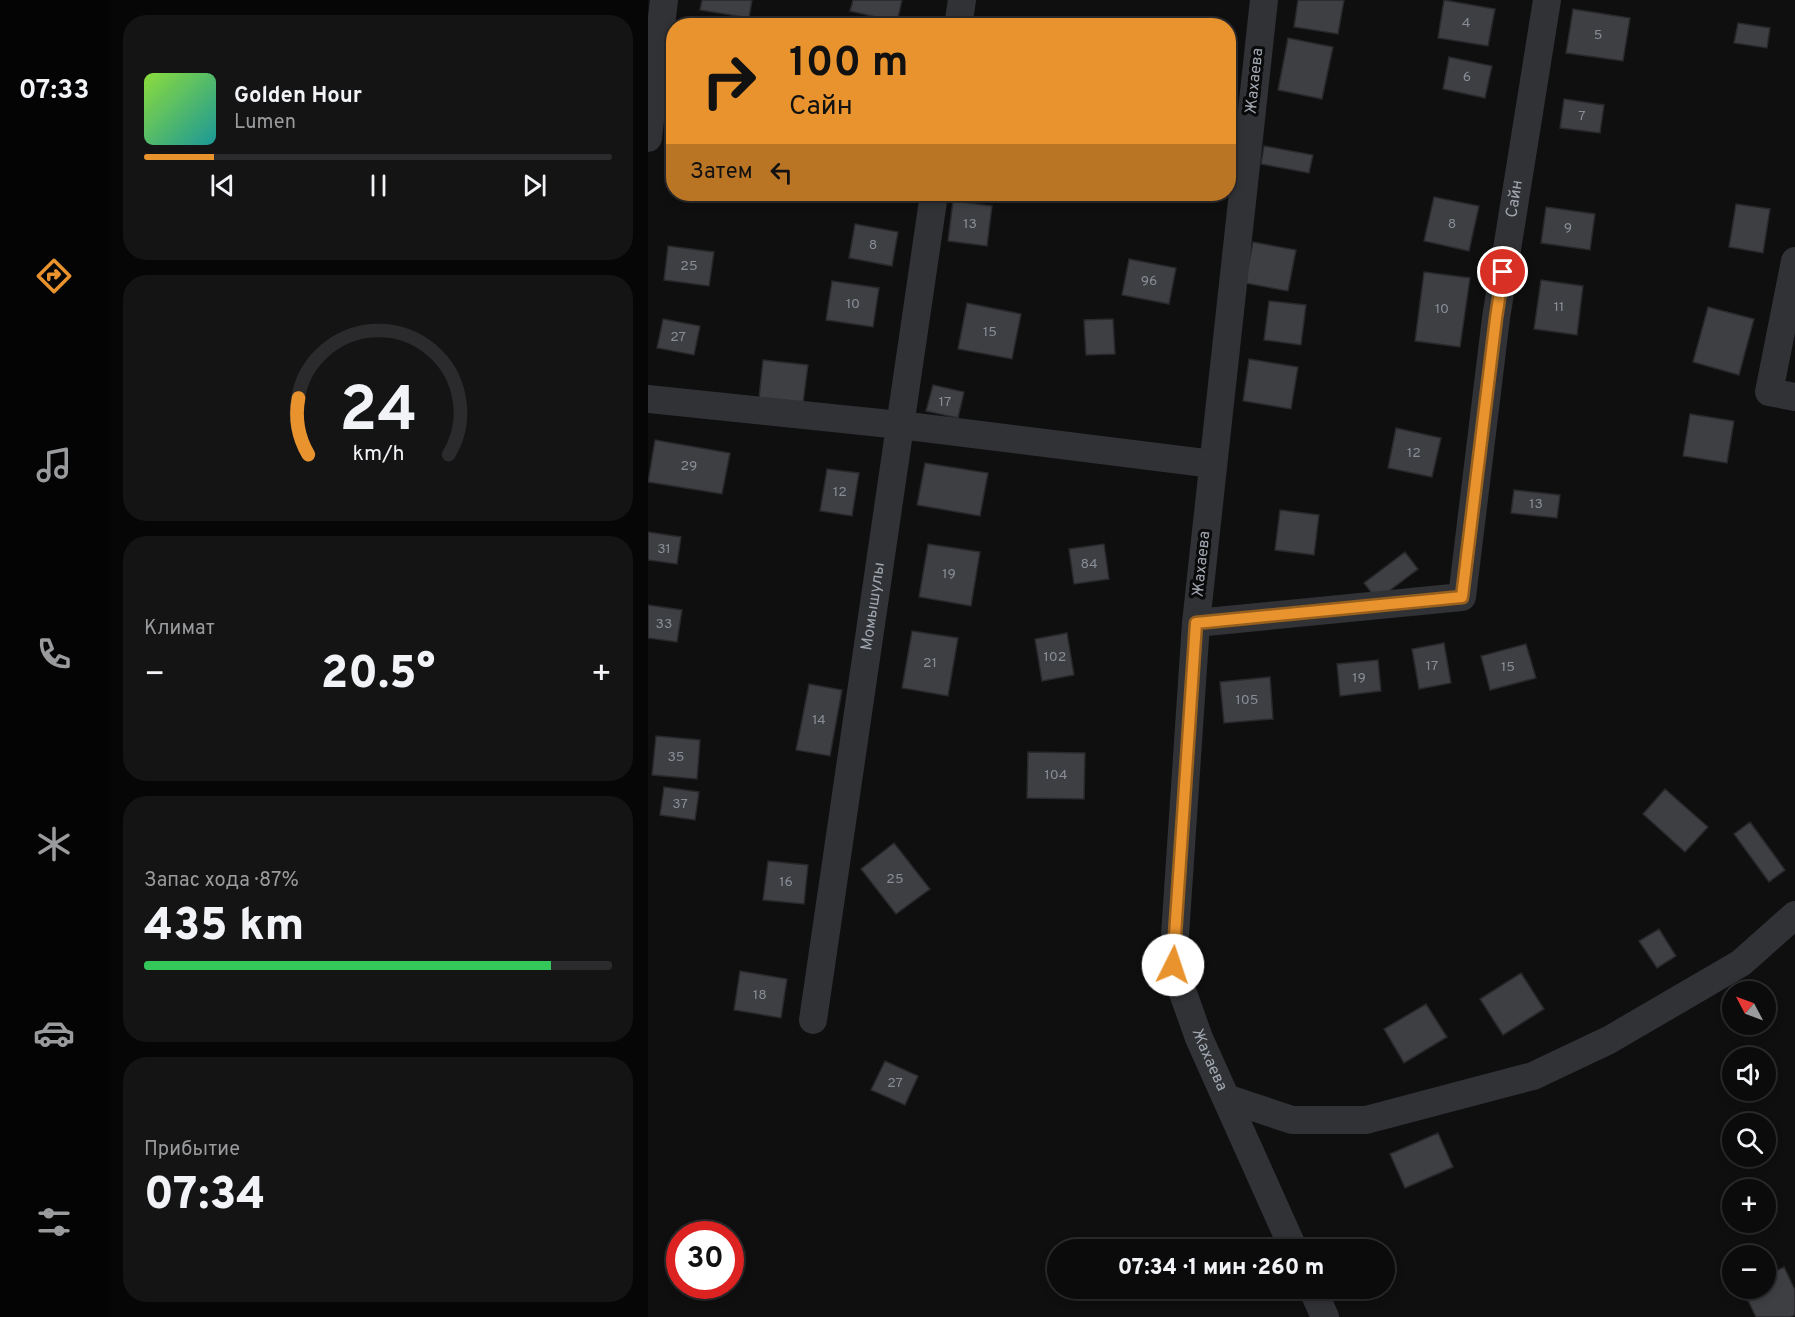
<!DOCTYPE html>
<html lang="ru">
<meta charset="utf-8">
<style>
body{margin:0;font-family:Overpass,sans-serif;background:#141415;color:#f1f3f6;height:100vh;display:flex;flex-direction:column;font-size:22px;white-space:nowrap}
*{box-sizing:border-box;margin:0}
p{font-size:20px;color:#9a9b9d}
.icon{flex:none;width:33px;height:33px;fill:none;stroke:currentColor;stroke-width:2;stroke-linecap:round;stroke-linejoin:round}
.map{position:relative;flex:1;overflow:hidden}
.sheet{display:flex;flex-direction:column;gap:15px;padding:15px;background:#060607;width:540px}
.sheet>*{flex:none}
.hud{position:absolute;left:18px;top:18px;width:570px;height:183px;border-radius:24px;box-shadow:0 3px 9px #0003,0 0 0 2px #2b2b2d;background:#e9932e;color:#111;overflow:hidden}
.needle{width:39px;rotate:311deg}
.buttons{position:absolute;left:1074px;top:981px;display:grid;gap:12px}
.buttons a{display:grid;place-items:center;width:54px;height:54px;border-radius:50%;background:#0b0b0c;box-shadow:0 3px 9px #0003,0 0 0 2px #2b2b2d;font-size:30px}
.speed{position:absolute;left:18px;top:1221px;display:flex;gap:12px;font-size:30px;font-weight:700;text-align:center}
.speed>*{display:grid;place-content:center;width:78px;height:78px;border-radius:50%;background:#0b0b0c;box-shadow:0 3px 9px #0003,0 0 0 2px #2b2b2d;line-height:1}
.speed .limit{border:9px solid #d22;background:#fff;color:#111}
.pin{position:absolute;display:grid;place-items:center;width:51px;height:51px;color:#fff;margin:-26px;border:3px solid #fff;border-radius:50%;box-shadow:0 2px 6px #0007}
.me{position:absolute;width:66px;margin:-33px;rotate:4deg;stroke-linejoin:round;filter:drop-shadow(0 0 4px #0008)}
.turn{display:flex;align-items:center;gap:21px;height:126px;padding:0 24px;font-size:27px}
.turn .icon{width:78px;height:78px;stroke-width:2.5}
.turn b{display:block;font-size:42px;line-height:51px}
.then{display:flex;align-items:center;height:57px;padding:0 24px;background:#0003;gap:12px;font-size:22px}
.big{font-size:45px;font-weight:800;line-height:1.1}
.sheet .tile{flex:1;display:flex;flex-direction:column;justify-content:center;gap:9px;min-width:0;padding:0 21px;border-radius:24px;background:#141415}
.sheet .dial{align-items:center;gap:0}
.dial svg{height:156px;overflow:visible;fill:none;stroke:#2b2b2d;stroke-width:7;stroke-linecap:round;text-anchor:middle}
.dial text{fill:#f1f3f6;stroke:none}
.song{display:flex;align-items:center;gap:18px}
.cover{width:72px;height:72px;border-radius:9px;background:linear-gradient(135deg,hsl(90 70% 55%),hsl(180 70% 35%))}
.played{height:6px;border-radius:3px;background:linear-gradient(90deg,#e9932e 15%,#2b2b2d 15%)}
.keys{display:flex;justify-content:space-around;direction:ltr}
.heat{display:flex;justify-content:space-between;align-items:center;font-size:33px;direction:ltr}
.charge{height:9px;border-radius:4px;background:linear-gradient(90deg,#34c759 87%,#2b2b2d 0)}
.trip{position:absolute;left:399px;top:1239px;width:348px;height:60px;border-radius:30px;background:#0b0b0c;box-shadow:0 3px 9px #0003,0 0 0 2px #2b2b2d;font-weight:800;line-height:60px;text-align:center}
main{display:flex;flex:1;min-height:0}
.dock{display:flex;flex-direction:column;width:108px;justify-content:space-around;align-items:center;background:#040405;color:#9a9b9d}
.dock .icon{width:42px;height:42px}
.dock .active{color:#e9932e}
.dock b{font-size:27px;color:#f1f3f6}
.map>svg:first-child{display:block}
</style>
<main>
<nav class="dock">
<b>07:33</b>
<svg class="icon active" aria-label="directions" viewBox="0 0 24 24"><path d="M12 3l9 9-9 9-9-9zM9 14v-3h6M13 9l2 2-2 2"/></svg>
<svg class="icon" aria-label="music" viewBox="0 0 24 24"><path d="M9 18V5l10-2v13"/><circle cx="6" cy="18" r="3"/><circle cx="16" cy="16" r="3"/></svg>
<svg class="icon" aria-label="phone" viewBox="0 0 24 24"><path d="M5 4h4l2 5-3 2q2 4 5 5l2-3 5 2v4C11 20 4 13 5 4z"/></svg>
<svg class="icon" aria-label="climate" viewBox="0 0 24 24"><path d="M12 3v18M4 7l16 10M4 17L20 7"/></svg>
<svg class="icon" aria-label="car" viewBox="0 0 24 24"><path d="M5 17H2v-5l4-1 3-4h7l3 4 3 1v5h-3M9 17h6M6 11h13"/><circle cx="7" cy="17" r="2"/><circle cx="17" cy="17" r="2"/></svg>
<svg class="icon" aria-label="filters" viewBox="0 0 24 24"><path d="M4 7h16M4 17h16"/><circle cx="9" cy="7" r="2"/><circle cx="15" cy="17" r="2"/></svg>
</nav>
<section class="sheet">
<div class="tile">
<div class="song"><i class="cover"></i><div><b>Golden Hour</b><p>Lumen</p></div></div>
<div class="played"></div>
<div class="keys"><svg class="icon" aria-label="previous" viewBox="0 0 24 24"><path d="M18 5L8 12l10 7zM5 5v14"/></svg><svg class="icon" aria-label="pause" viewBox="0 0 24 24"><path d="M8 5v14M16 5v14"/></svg><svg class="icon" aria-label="next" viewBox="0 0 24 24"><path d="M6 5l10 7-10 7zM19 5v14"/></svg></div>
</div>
<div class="tile dial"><svg viewBox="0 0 100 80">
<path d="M14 69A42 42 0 1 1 86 69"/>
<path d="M14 69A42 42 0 0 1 9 40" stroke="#e9932e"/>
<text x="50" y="56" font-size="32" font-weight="700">24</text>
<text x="50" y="72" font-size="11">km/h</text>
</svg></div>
<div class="tile"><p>Климат</p>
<div class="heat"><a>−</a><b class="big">20.5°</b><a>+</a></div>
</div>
<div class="tile"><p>Запас хода · 87%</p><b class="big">435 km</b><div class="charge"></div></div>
<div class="tile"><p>Прибытие</p><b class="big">07:34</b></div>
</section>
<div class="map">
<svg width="1147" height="1317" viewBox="0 0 1147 1317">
<rect width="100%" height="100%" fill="#0f0f10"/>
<path fill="#3e3f43" stroke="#29292c" stroke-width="1.5" d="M 54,0 L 104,0 L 101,18 L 52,10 Z
M 205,0 L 254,0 L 249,22 L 202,11 Z
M 650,0 L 696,0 L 690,34 L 646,27 Z
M 796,0 L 847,9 L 840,46 L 790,38 Z
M 925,9 L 982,18 L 975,61 L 918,53 Z
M 1090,23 L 1122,28 L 1119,48 L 1086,43 Z
M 640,38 L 685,47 L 674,99 L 630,90 Z
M 801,57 L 844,66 L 837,98 L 795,89 Z
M 916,99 L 956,105 L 952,133 L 912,128 Z
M 616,146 L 665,155 L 661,173 L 613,164 Z
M 786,197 L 831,206 L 821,251 L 776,241 Z
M 305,201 L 344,206 L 339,246 L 300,241 Z
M 1088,204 L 1122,209 L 1115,253 L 1081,247 Z
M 898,207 L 947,214 L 942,250 L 893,243 Z
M 207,224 L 250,232 L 244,266 L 201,258 Z
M 605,242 L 648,250 L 640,291 L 597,283 Z
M 20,246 L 66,252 L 61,286 L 16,280 Z
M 481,259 L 528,268 L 521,304 L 474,295 Z
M 776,272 L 822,278 L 812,347 L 767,341 Z
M 893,280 L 935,286 L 929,335 L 886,329 Z
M 184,281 L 231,288 L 225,327 L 178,320 Z
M 621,301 L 658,305 L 653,345 L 616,340 Z
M 319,303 L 373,314 L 364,359 L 310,349 Z
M 1060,307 L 1106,319 L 1091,375 L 1045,362 Z
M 15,319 L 52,326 L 46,355 L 9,348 Z
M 465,319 L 467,354 L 438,355 L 436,320 Z
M 601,359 L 650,367 L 643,409 L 595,401 Z
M 115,360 L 160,365 L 155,403 L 111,398 Z
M 285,385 L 316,392 L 310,418 L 278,411 Z
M 1042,414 L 1086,421 L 1079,463 L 1035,456 Z
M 748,428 L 793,438 L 784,477 L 740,468 Z
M 7,440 L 82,453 L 74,494 L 0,482 Z
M 277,463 L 340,473 L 332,516 L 269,505 Z
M 179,469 L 211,473 L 204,516 L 172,511 Z
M 866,490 L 912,495 L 909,518 L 863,513 Z
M 632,510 L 671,515 L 666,555 L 627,550 Z
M 0,532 L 33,537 L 29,564 L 0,560 Z
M 280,544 L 332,552 L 323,606 L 271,597 Z
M 456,544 L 461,579 L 426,584 L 421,549 Z
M 757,552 L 770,569 L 729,600 L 716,583 Z
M 0,605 L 34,610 L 29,642 L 0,638 Z
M 264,631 L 310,638 L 300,696 L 254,688 Z
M 419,633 L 426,675 L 394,681 L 387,639 Z
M 796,643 L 803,683 L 771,689 L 764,649 Z
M 878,644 L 888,678 L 842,690 L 833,656 Z
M 730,660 L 733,691 L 692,696 L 689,664 Z
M 622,677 L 625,719 L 576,723 L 572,682 Z
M 161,684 L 194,690 L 182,756 L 148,750 Z
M 8,736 L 52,740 L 49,779 L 4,775 Z
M 380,752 L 437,753 L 436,799 L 379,798 Z
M 16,787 L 51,792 L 47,820 L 12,815 Z
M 1017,789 L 1060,827 L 1037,852 L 995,814 Z
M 1102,822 L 1137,870 L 1121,882 L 1086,834 Z
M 246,843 L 282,889 L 248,914 L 213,869 Z
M 120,861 L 160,865 L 156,904 L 115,900 Z
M 1011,929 L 1028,956 L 1009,968 L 991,941 Z
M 92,971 L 139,979 L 133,1018 L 86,1010 Z
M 873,973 L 896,1009 L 855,1035 L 832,999 Z
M 778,1004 L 799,1037 L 756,1063 L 736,1029 Z
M 237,1061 L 270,1076 L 257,1105 L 223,1090 Z
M 790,1133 L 805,1167 L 757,1188 L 742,1154 Z
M 1136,1267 L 1147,1290 L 1147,1315 L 1142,1317 L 1108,1317 L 1094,1288 L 1118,1288 L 1118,1276 Z"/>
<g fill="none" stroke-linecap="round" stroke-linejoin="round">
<g stroke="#303235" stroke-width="28">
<path id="s1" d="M 616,0 L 548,623 L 525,965 L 551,1038 L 646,1250"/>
<path d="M 310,26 L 314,0"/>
<path d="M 0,138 L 16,0"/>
<path d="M 1147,261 L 1121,392 L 1147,397"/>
<path d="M 0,399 L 252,425 L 565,464"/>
<path id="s2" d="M 548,623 L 814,597 L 848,318 L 899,0"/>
<path id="s3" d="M 165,1020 L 286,194"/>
<path d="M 578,1098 L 644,1120 L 718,1120 L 885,1076 L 961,1040 L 1093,963 L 1147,915"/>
<path d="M 664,1288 L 677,1317"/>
</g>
</g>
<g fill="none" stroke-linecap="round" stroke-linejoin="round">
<defs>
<path id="route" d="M 525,965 L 548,623 L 814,597 L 848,318 L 855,272"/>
</defs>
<use href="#route" stroke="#97601e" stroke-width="15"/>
<use href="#route" stroke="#e9932e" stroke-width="10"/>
</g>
<g text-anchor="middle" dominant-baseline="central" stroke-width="6" stroke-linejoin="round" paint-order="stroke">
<g font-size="14" fill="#888d96">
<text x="818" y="23">4</text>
<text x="950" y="35">5</text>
<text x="819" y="77">6</text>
<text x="934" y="116">7</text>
<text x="322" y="224">13</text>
<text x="804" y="224">8</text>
<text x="920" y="228">9</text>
<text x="225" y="245">8</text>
<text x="41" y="266">25</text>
<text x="501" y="281">96</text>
<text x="205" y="304">10</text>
<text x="911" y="307">11</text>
<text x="794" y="309">10</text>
<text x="342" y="332">15</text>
<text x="30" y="337">27</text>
<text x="297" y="402">17</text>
<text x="766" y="453">12</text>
<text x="41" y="466">29</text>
<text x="192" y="492">12</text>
<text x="888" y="504">13</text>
<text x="16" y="549">31</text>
<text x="441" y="564">84</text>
<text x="301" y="574">19</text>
<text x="16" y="624">33</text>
<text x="407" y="657">102</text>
<text x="282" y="663">21</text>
<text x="784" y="666">17</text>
<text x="860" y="667">15</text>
<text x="711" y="678">19</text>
<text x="599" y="700">105</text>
<text x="171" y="720">14</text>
<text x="28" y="757">35</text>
<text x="408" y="775">104</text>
<text x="32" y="804">37</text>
<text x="247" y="879">25</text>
<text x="138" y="882">16</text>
<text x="112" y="995">18</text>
<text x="247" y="1083">27</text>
</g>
<g font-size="16" fill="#a1a7b1" stroke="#0a0a0b">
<text transform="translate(607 81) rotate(-84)">Жахаева</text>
<text stroke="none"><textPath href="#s2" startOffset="669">Сайн</textPath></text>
<text transform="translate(554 564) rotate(-84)">Жахаева</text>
<text stroke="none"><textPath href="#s3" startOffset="418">Момышулы</textPath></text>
<text stroke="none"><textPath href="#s1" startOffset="1071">Жахаева</textPath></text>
</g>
</g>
</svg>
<div class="buttons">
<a><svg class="needle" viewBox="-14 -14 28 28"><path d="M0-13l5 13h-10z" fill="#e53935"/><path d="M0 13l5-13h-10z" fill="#9a9b9d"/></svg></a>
<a><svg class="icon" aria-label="sound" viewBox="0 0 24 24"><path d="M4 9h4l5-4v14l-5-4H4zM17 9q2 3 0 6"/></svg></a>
<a><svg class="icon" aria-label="search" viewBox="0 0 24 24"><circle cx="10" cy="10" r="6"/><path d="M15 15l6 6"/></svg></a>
<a>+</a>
<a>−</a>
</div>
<div class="speed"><div class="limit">30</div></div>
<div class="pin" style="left:855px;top:272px;background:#d93025"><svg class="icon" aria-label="arrive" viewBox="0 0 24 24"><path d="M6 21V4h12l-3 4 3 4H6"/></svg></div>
<svg class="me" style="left:525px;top:965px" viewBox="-20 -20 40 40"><circle r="19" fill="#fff"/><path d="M0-13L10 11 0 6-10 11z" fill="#e9932e"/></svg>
<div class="trip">07:34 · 1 мин · 260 m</div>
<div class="hud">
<div class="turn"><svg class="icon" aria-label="right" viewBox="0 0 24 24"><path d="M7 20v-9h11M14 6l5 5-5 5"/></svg><div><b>100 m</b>Сайн</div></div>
<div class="then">Затем<svg class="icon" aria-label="left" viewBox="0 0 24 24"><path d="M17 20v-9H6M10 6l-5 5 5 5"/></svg></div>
</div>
</div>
</main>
